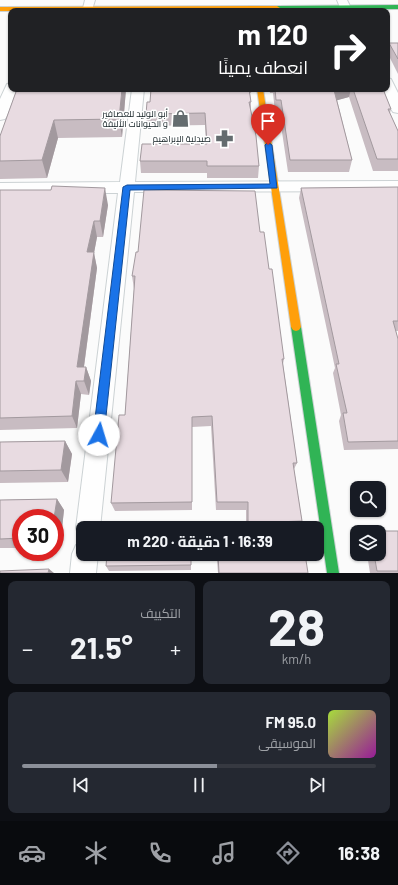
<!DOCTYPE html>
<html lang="ar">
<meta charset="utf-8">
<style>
body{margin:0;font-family:Barlow,Cairo,sans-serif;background:#242831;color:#f1f3f6;direction:rtl;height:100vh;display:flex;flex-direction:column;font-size:15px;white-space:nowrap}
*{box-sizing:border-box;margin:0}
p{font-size:13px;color:#9ea1a6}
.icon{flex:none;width:22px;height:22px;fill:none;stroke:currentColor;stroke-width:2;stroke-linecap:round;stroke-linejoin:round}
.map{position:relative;height:573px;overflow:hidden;direction:ltr}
.sheet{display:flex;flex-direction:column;gap:8px;padding:8px;background:#0d0f14;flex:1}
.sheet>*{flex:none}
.top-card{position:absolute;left:8px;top:8px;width:382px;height:84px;border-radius:8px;box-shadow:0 1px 3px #0004;direction:rtl;background:#202124;color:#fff;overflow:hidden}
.tools{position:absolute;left:350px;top:481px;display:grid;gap:8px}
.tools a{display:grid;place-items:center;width:36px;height:36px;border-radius:8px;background:#171b24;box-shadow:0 1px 3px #0004;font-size:20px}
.speed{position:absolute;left:12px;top:509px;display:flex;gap:8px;font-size:20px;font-weight:700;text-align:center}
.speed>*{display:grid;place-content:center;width:52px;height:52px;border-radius:50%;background:#171b24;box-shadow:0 1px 3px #0004;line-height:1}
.speed .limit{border:6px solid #d22;background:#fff;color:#111}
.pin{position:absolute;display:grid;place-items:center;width:34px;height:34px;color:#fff;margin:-41px -17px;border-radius:50% 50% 50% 0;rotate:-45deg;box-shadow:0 0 4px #0007}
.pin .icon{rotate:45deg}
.me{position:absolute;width:44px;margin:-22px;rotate:6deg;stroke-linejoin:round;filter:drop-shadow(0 0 3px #0008)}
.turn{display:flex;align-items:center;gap:14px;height:84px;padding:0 16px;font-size:18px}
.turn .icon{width:52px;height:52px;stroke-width:2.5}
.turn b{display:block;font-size:28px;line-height:34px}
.big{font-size:30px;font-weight:700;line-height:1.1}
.sheet .tile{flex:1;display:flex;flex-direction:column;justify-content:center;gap:6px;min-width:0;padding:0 14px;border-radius:8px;background:#242831}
.sheet .dial{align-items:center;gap:0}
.dial b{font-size:52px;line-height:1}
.song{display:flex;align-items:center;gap:12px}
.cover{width:48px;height:48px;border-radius:6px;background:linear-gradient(135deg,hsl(80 70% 55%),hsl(300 70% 35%))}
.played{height:4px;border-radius:2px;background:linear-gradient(90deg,#8c9099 55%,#363941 55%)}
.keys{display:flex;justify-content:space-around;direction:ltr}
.heat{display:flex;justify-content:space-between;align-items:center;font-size:22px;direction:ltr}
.sheet .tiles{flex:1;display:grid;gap:8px;grid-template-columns:1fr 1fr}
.tile:last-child{grid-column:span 2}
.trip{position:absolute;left:76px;top:521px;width:248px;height:40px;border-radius:8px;background:#171b24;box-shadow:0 1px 3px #0004;font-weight:700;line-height:40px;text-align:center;direction:rtl}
.tab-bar{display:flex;height:64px;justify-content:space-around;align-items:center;background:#090b0e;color:#9ea1a6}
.tab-bar .icon{width:28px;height:28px}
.tab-bar .selected{color:#8c9099}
.tab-bar b{font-size:18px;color:#f1f3f6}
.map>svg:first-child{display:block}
</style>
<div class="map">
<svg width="398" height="573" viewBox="0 0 398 573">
<rect width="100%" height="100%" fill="#fbfbfb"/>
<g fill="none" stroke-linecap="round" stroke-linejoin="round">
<defs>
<path id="street" d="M 85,0 L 95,0 L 92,10 L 87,11 L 83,8 Z
M 337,0 L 347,0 L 350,6 L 359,11 L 341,10 Z
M 387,78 L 391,79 L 398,93 L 398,113 L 393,112 L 391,109 L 383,89 L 387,89 Z
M 11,83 L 11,89 L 17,89 L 7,116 L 5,119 L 0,120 L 0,99 L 7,84 Z
M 132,89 L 144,89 L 135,182 L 398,181 L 398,191 L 134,192 L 100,528 L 83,528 L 83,538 L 79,537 L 76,528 L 118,193 L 0,193 L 0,183 L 120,182 Z
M 83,542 L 83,554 L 98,554 L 96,573 L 70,573 L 72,554 L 76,545 Z"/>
<path id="fast" d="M 398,5 L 398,9 L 277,10 L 274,8 L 277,6 Z
M 296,323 L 299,324 L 301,327 L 339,573 L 327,573 L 291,327 L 293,324 Z"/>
<path id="slow" d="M 0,7 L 277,6 L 280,8 L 277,10 L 0,11 Z
M 257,89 L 263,89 L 301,327 L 299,330 L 296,331 L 293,330 L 291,327 Z"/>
</defs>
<use href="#street" stroke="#ccd2d4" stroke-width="2"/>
<use href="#fast" stroke="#ccd2d4" stroke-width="2"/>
<use href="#slow" stroke="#ccd2d4" stroke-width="2"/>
<use href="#street" fill="#fefefe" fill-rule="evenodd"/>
<use href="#fast" fill="#30b455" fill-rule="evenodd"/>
<use href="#slow" fill="#ff9f0a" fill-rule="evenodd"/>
</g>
<path fill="#c8bcc2" d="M 389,43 L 398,43 L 398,74 L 387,52 Z
M 17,89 L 126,89 L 122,137 L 58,138 L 47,178 L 0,179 L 0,136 Z
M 151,89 L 252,89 L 251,93 L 250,93 L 251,102 L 251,111 L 259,166 L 258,178 L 207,178 L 207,173 L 141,173 L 140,161 L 206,144 L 205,125 L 147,126 L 146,114 L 150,102 Z
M 269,89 L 383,89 L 391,109 L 390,113 L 398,131 L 398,171 L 373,171 L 349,97 L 337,100 L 352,160 L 349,172 L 288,172 L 279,112 L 275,112 L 273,93 L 270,93 Z
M 398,187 L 398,331 L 396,331 L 398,339 L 398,449 L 344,450 L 339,421 L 341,415 L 333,373 L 335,368 L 299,198 L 301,188 Z
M 0,190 L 108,205 L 103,237 L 97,237 L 94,253 L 97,268 L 84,367 L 86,367 L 91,381 L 89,395 L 81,394 L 77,428 L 0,430 Z
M 260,232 L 269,269 L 284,359 L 283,364 L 297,463 L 294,469 L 302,521 L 298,528 L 246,528 L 246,510 L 216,510 L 211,426 L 192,427 L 192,510 L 115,511 L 111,503 L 125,415 L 134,289 L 132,276 L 138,252 Z
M 65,441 L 72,454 L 68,482 L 0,483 L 0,442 Z
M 57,499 L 64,510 L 60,546 L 55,547 L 55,518 L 21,518 L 21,548 L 0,548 L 0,500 Z
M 370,531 L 398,531 L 398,573 L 370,573 L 367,554 L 379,554 L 379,532 L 369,532 Z
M 107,554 L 191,554 L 191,570 L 109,571 L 106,566 Z
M 218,555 L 308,573 L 218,573 L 217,560 Z"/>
<path fill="#a2999e" d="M 122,89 L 126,89 L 122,137 L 119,119 Z
M 338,89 L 351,89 L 349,97 L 331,102 L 334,90 Z
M 54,120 L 58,138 L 47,178 L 42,160 Z
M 105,188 L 108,205 L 103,237 L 100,221 Z
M 94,221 L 97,237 L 94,253 L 97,268 L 82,381 L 77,367 L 87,252 Z
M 86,367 L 91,381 L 89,395 L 84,381 Z
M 76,381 L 81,394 L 77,428 L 72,416 Z
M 65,441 L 72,454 L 68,482 L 61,470 Z
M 57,499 L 64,510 L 60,546 L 55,541 L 55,518 L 54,518 Z
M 49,569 L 54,573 L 48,573 Z"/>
<path fill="#e8dbe1" stroke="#a2999e" d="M 389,43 L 398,43 L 398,59 Z
M 17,89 L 122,89 L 119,119 L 54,120 L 42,160 L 0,161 L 0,136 Z
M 151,89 L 249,89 L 251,102 L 249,102 L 256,136 L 259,166 L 207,166 L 207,161 L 140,161 L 142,144 L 207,144 L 205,113 L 146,114 L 147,102 L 150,102 Z
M 275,89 L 338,89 L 334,90 L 352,160 L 290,160 L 281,100 L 276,100 Z
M 353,89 L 383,89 L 391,109 L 388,109 L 398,131 L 398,159 L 377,159 Z
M 52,186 L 105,188 L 100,221 L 94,221 L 87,252 L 94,252 L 77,367 L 86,367 L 84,381 L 76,381 L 72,416 L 0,418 L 0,190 L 51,190 Z
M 398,187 L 398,321 L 393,321 L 398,339 L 398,441 L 348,442 L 343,413 L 347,413 L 336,364 L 339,364 L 301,188 Z
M 144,190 L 255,191 L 260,232 L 264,232 L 269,269 L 272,269 L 284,359 L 282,359 L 297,463 L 293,463 L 302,521 L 248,523 L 248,502 L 217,502 L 212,416 L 192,417 L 192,502 L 111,503 L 119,415 L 125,415 L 135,276 L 132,276 L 136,252 L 138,252 Z
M 65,441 L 61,470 L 0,471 L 0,442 Z
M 57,499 L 54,518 L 21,518 L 21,538 L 0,539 L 0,500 Z
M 370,531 L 398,531 L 398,571 L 377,571 L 374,554 L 379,554 L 379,532 L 370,532 Z
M 107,554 L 191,554 L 191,565 L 106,566 Z
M 273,554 L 305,554 L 308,573 L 219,573 L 218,555 Z
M 49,569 L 48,573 L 0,573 L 0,571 Z"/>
<path fill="#1a73e8" stroke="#114b97" d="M 268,142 L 272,145 L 277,188 L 130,190 L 104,435 L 103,439 L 99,440 L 95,439 L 93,435 L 123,187 L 127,185 L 270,184 L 265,145 Z"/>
<defs>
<symbol id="shop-bare" viewBox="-9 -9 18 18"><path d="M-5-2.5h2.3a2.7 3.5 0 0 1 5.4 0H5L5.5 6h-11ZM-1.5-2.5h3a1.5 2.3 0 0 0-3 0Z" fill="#646c6f" stroke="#fff" stroke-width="2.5" paint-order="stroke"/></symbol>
<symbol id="pharmacy-bare" viewBox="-9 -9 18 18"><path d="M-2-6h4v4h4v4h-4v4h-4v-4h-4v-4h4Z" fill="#646c6f" stroke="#fff" stroke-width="2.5" paint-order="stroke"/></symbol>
</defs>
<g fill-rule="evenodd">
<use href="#shop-bare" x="168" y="106" width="25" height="25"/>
<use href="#pharmacy-bare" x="212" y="126" width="25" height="25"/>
</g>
<g text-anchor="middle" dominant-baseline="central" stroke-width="3" stroke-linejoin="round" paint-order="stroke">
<g font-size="9" fill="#121f23" stroke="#fff" text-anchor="end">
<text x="168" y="113">أبو الوليد للعصافير<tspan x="168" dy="10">و الحيوانات الأليفة</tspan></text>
<text x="211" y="138">صيدلية الإبراهيم</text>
</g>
</g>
</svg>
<div class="tools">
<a><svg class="icon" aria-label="search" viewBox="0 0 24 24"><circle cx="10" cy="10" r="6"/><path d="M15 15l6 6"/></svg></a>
<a><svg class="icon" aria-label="layers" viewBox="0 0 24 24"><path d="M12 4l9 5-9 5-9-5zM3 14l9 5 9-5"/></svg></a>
</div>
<div class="speed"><div class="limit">30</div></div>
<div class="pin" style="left:268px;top:145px;background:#d93025"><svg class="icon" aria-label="arrive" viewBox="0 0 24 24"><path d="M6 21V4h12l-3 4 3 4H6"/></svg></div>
<svg class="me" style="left:99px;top:435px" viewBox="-20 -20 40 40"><circle r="19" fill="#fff"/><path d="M0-13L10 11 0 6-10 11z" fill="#1a73e8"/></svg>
<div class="trip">16:39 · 1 دقيقة · 220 m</div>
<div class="top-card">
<div class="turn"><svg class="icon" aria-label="right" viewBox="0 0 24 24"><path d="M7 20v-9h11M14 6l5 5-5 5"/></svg><div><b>120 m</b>انعطف يمينًا</div></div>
</div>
</div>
<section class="sheet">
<div class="tiles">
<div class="tile dial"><b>28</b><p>km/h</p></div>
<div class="tile"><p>التكييف</p>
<div class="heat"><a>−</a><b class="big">21.5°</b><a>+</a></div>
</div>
<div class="tile">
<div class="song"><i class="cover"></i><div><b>95.0 FM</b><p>الموسيقى</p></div></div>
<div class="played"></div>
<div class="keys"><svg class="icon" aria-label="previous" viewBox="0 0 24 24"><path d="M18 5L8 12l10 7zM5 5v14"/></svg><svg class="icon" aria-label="pause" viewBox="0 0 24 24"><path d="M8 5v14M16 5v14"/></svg><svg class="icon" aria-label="next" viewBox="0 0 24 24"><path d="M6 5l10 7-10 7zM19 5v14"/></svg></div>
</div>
</div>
</section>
<nav class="tab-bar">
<b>16:38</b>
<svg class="icon selected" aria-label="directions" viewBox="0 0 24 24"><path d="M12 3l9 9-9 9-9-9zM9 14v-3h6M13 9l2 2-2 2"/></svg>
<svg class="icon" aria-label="music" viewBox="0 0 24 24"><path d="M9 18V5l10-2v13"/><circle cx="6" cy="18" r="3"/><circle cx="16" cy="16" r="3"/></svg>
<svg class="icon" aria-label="phone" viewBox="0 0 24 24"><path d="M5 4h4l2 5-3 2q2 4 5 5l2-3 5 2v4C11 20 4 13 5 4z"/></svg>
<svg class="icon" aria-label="climate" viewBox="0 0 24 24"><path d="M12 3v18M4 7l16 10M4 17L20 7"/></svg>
<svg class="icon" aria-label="car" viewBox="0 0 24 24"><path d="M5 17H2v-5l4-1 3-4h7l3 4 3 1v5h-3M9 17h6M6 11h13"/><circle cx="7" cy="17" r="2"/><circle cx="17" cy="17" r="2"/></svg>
</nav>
